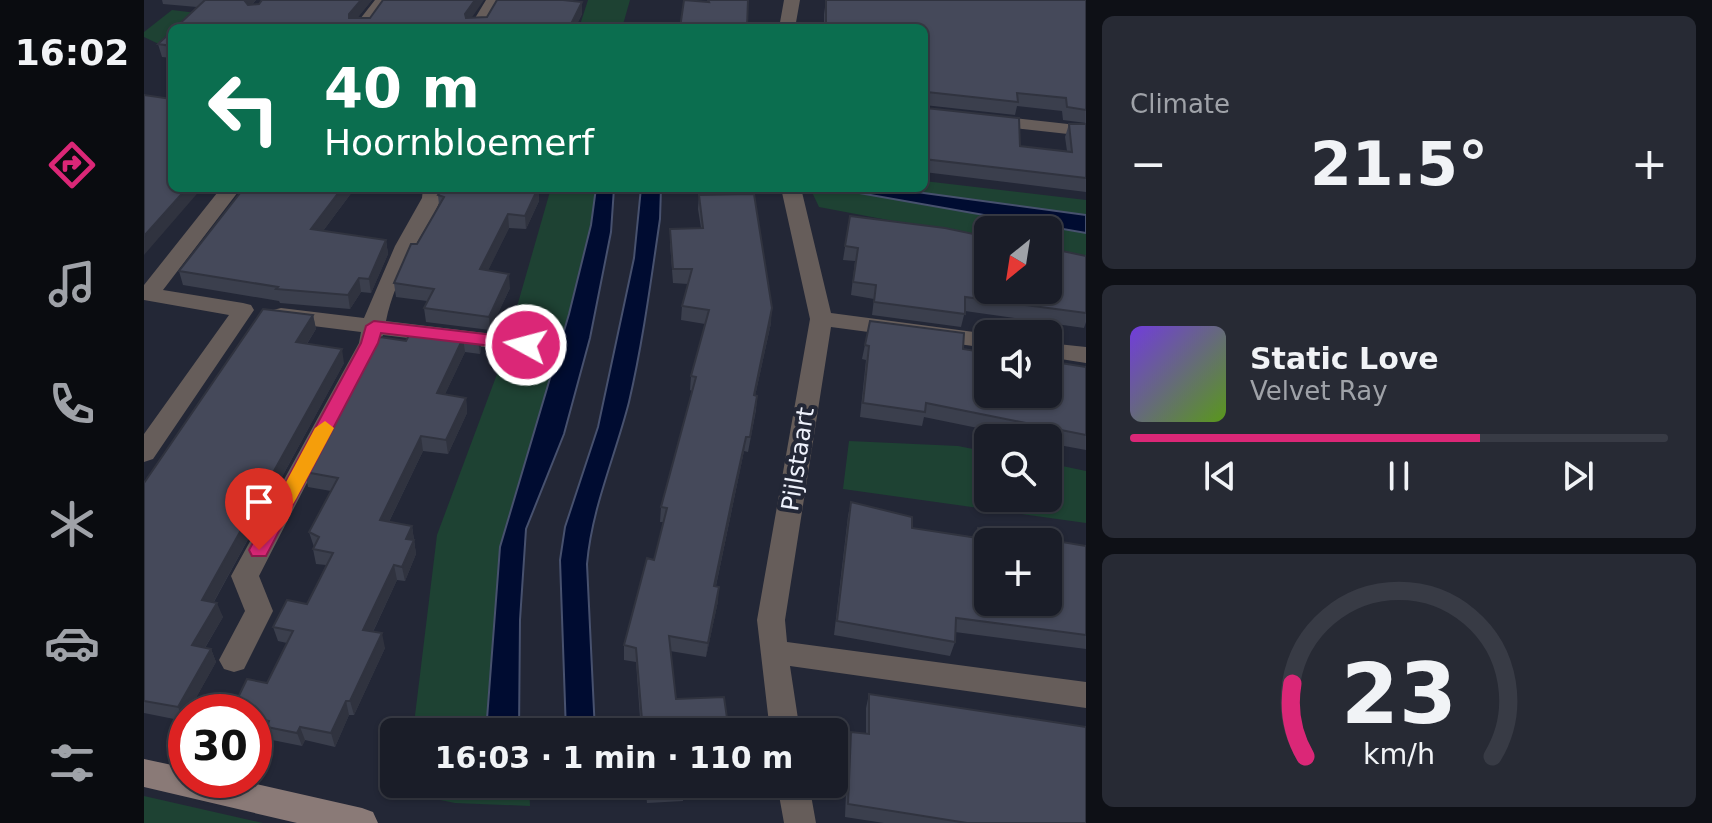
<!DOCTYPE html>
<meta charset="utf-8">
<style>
body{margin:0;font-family:"DejaVu Sans",sans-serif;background:#272a34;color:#f1f3f6;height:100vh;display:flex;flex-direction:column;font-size:30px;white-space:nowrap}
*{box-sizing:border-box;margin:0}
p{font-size:26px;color:#9fa2a8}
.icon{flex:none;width:44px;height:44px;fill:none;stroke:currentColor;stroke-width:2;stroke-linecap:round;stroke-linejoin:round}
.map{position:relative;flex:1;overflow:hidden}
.drawer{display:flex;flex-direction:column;gap:16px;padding:16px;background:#0e1016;width:626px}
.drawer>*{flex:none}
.banner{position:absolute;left:24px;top:24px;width:760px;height:168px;border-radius:12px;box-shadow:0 2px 6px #0004,0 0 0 2px #383b45;background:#0b6e4f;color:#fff;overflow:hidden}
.needle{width:52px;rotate:210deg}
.tools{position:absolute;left:830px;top:216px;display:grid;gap:16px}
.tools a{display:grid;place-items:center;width:88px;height:88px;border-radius:12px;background:#1a1d28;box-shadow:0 2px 6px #0004,0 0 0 2px #383b45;font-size:40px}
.speed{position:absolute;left:24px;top:694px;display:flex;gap:16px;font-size:40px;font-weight:700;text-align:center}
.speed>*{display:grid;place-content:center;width:104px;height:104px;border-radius:50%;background:#1a1d28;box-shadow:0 2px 6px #0004,0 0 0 2px #383b45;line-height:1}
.speed .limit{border:12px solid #d22;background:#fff;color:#111}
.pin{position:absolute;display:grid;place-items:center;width:68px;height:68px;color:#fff;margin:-82px -34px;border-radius:50% 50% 50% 0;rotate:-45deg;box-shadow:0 0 8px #0007}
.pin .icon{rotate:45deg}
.me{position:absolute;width:88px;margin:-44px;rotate:277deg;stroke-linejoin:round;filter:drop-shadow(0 0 6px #0008)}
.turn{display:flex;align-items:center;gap:28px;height:168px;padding:0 24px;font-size:36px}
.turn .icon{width:104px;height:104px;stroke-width:2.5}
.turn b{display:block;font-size:56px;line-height:68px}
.big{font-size:60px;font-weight:600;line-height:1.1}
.drawer .tile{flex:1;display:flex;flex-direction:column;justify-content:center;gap:12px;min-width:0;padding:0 28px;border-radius:12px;background:#272a34}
.drawer .dial{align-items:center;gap:0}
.dial svg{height:208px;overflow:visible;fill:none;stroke:#383b45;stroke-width:7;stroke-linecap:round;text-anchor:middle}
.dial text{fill:#f1f3f6;stroke:none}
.song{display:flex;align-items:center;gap:24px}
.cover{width:96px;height:96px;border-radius:12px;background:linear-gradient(135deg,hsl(260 70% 55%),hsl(90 70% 35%))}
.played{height:8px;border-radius:4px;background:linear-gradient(90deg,#db2777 65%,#383b45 65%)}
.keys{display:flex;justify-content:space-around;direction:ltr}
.heat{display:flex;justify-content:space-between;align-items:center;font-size:44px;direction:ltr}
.trip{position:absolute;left:236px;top:718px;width:468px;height:80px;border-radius:12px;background:#1a1d28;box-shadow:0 2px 6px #0004,0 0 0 2px #383b45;font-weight:600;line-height:80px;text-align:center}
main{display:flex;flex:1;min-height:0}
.tab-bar{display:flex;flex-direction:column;width:144px;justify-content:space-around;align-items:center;background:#0a0c10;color:#9fa2a8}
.tab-bar .icon{width:56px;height:56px}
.tab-bar .current{color:#db2777}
.tab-bar b{font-size:36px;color:#f1f3f6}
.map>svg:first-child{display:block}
</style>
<main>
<nav class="tab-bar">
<b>16:02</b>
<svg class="icon current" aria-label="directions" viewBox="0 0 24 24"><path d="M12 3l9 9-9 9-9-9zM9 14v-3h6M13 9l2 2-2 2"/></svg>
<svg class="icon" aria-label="music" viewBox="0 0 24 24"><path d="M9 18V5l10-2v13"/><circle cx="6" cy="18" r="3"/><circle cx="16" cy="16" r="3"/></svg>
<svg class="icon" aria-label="phone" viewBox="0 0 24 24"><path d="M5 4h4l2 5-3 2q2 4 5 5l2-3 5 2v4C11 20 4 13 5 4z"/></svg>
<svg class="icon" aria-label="climate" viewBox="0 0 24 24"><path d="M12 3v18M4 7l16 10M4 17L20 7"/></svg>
<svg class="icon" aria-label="car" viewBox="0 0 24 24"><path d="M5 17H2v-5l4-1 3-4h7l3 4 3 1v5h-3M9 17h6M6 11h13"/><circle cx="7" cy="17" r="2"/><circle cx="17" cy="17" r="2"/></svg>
<svg class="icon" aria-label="filters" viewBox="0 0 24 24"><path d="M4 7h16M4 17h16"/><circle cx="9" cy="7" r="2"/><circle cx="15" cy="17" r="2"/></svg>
</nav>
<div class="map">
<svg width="942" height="823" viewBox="0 0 942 823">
<rect width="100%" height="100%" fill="#232736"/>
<path fill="#1e4233" d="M 444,0 L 486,0 L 478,28 L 435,28 Z
M 28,10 L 53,13 L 38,28 L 28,28 L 28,37 L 19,46 L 0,37 L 0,32 Z
M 780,181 L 942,200 L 942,215 L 743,188 L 780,188 Z
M 407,188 L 452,188 L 447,225 L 425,314 L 356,547 L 342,732 L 269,732 L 293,535 L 356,366 Z
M 666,188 L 725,193 L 942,233 L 942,258 L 904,251 L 904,230 L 844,230 L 844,239 L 675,207 Z
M 705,441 L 814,446 L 844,452 L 844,498 L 904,498 L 904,463 L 942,471 L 942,523 L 699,489 Z
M 263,784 L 357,787 L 385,784 L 386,806 L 311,803 L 262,793 Z
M 0,796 L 119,823 L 0,823 Z"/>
<path fill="#000c31" stroke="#47516e" stroke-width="2" d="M 452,188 L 470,188 L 467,232 L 446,338 L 420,434 L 382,529 L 376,620 L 375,732 L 342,732 L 356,547 L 425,314 L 447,225 Z
M 497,188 L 517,188 L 516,219 C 507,280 499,342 485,402 C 471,457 448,507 443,564 L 451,732 L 422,732 L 416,560 L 421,527 L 454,427 L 490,258 Z
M 687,188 L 743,188 L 942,215 L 942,233 Z"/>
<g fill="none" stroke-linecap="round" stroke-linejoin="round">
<path fill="#665d5a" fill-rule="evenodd" d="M 231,0 L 247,0 L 225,28 L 209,28 Z
M 342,0 L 358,0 L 341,28 L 325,28 Z
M 640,0 L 656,0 L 651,28 L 635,28 Z
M 780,108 L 942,126 L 942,136 L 780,118 Z
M 77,188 L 97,188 L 19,290 L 99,303 L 107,305 L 110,310 L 9,459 L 0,462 L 0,434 L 85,315 L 0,300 L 0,285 Z
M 279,188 L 299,188 C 297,208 281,227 272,245 C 260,268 247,295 242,321 L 382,338 L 390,340 L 393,345 L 390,350 L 382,352 L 239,335 L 115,576 L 129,611 L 100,669 L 90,672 L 80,669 L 75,660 L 101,611 L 87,576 L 215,343 L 217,332 L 137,322 L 129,320 L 126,315 L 129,310 L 137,308 L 220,318 L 251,246 L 278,198 Z
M 637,188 L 657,188 L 687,313 L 845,334 L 844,348 L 687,327 L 641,620 L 643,642 L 942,682 L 942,708 L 646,666 L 656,732 L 626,732 L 613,620 L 666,319 Z
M 904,343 L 942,347 L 942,363 L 904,357 Z
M 633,784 L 665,784 L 672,823 L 640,823 Z"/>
<path fill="#8a7a77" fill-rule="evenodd" d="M 0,759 L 42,768 L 42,780 L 94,780 L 218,808 L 229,812 L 234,823 L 153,823 L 0,787 Z"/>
</g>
<path fill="#3b3f4d" d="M 18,0 L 112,0 L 108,5 L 115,4 L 118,0 L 228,0 L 213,18 L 343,17 L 438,2 L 438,14 L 431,28 L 31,28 L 53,7 L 19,4 Z
M 682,0 L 942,0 L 942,123 L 919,120 L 918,111 L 873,106 L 871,115 L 780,105 L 780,28 L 680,28 L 680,14 Z
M 28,31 L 28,58 L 18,57 L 14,44 Z
M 780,106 L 782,108 L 876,146 L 923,151 L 921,137 L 925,124 L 942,124 L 942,192 L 780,172 Z
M 211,188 L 179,231 L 242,240 L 244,254 L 227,293 L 217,292 L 206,309 L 136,303 L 135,301 L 39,285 L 35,271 Z
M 394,188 L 395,201 L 382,229 L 365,228 L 344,270 L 366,288 L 346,330 L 282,322 L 280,308 L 283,301 L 252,297 L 250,283 L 295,205 L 294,195 Z
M 555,195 L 627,323 L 611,396 L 613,396 L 612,410 L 604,452 L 600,451 L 572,586 L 574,601 L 562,657 L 526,651 L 532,699 L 585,732 L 497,732 L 492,662 L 480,660 L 480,645 L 510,560 L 519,522 L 516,522 L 517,507 L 548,391 L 546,390 L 547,376 L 561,324 L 537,320 L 538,306 L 544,284 L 529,283 L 526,243 L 526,229 L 557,228 L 554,209 Z
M 706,216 L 942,256 L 942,322 L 940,328 L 821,311 L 817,327 L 728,315 L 730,299 L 707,295 L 711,261 L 699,260 Z
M 169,315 L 172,329 L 163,344 L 200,363 L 70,602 L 79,617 L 61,648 L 67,649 L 72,662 L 44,712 L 42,712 L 40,721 L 0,713 L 0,483 Z
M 726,321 L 819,349 L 942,367 L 942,450 L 904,443 L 904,438 L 882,438 L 780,417 L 778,426 L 716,417 L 722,360 L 718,359 Z
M 336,335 L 337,350 L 336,354 L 321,352 L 301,394 L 322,398 L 323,413 L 304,454 L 279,451 L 245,522 L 268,526 L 272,554 L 261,581 L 253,580 L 229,632 L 241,648 L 210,715 L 205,715 L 191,747 L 161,740 L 158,746 L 128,740 L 125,734 L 110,730 L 110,712 L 143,643 L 134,641 L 129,627 L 163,604 L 182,565 L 172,564 L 169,549 L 170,547 L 165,532 L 187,491 L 164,487 L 161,472 L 227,353 L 262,341 Z
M 707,502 L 768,528 L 831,537 L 834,528 L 942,546 L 942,649 L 811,632 L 811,642 L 806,656 L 690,635 L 704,516 Z
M 725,694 L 942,823 L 740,823 L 701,817 L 704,745 L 707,732 L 722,734 L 722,708 Z
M 501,784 L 540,784 L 539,801 L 503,803 Z"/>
<path fill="#30333f" d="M 100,0 L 112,0 L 102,11 Z
M 217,0 L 228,0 L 207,26 L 205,14 Z
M 331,0 L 340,0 L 322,26 L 321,14 Z
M 438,2 L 438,14 L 431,28 L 425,28 Z
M 43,188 L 58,188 L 0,255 L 0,236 Z
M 198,188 L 211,188 L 170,243 L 167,229 Z
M 394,188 L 395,201 L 382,229 L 381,216 Z
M 364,214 L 365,228 L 338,283 L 336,269 Z
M 242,240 L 244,254 L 227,293 L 225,279 Z
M 365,274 L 366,288 L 346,330 L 345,317 Z
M 215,278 L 217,292 L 206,309 L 204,295 Z
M 628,308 L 627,323 L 608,410 L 610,395 Z
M 169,315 L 172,329 L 155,356 L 152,342 Z
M 336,335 L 337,350 L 336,354 L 334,340 Z
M 319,338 L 321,352 L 295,407 L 293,393 Z
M 198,349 L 200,363 L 63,614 L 58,600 Z
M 322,398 L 323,413 L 304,454 L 302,440 Z
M 277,436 L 279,451 L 239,534 L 236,520 Z
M 602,437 L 600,451 L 569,600 L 570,586 Z
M 268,526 L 272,554 L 261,581 L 258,567 L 262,539 Z
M 250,565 L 253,580 L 223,644 L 219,630 Z
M 575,587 L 574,601 L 562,657 L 564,643 Z
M 73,603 L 79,617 L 54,659 L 48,645 Z
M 238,633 L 241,648 L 210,715 L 206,701 Z
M 67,649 L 72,662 L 44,712 L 42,712 L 42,716 L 40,721 L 34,707 Z
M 202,701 L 205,715 L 191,747 L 187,733 Z
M 156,727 L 161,740 L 158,746 L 153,733 Z"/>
<path fill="#45495a" stroke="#30333f" stroke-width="2" fill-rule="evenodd" d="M 61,0 L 100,0 L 104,5 L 115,4 L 118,0 L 217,0 L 205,14 L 205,18 L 226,18 L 239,0 L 331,0 L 321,14 L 322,18 L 343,17 L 353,0 L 419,0 L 438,2 L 425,28 L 31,28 Z
M 540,0 L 565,2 L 564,0 L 604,0 L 603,28 L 536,28 Z
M 682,0 L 942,0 L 942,110 L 923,107 L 922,98 L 873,93 L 874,102 L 783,92 L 780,95 L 780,28 L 682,28 Z
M 28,31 L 28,46 L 14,44 Z
M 0,95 L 28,99 L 28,188 L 43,188 L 0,236 Z
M 780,106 L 782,108 L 875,118 L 876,146 L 928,152 L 925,124 L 942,124 L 942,178 L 780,159 Z
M 100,188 L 198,188 L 167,229 L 242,240 L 225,279 L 215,278 L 204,295 L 132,289 L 134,287 L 35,271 Z
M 299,188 L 394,188 L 381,216 L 364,214 L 336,269 L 365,274 L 345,317 L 280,308 L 290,289 L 250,283 L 267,244 L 273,244 L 300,197 L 294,195 Z
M 610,194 L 628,308 L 610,395 L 613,396 L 606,437 L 602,437 L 589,495 L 570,586 L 575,587 L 564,643 L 525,636 L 532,699 L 580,697 L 585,732 L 499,732 L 492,648 L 480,645 L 503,558 L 510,560 L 523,508 L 517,507 L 552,377 L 547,376 L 565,310 L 538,306 L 548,269 L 529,269 L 526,229 L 559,228 L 555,195 Z
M 706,216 L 801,228 L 844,237 L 844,290 L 904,290 L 904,248 L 942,256 L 942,313 L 821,297 L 821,314 L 730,302 L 732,285 L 709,282 L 714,248 L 701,246 Z
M 119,309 L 169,315 L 152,342 L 198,349 L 58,600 L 73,603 L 48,645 L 67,649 L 34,707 L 0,701 L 0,483 Z
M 726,321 L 820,333 L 819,349 L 844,353 L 844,394 L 904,394 L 904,361 L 942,367 L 942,435 L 782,403 L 781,412 L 719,403 L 725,346 L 721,345 Z
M 269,328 L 336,335 L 334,340 L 319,338 L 293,393 L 322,398 L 302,440 L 277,436 L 236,520 L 268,526 L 262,539 L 270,540 L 258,567 L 250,565 L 219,630 L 238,633 L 206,701 L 202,701 L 187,733 L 156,727 L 153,733 L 123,727 L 125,721 L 110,718 L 110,712 L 87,712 L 103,679 L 123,683 L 149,631 L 129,627 L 143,600 L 163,604 L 189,553 L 169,549 L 175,537 L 165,532 L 194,478 L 161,472 L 223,353 L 227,353 L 236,337 L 262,341 Z
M 707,502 L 768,517 L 768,528 L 834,538 L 834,528 L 942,546 L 942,635 L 812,618 L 811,642 L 693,621 ZM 844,542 L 904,542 L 904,602 L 844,602 Z
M 725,694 L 942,727 L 942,823 L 823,823 L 704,804 L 707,732 L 725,734 Z
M 503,784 L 540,784 L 540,788 L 503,790 Z"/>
<path fill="#db2777" stroke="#8e194d" stroke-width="2" d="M 230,321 L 382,339 L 390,345 L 382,350 L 237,333 L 234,343 L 122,556 L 108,556 L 105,550 L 217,343 L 222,326 Z"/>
<path fill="#f59e0b" d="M 181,421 L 190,428 L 152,499 L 149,504 L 135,504 L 133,499 L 171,428 Z"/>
<g text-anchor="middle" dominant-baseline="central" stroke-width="8" stroke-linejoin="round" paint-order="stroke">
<g font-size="24" fill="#eef1fb" stroke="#232736">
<text transform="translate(654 459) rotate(-81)">Pijlstaart</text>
</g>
</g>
</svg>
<div class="tools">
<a><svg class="needle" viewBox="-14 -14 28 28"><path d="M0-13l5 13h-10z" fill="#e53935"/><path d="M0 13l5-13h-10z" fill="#9fa2a8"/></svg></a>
<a><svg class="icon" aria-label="sound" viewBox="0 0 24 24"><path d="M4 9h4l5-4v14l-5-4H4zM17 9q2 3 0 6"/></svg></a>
<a><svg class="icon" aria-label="search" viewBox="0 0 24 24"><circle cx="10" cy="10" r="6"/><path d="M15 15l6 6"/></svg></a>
<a>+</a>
</div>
<div class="speed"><div class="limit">30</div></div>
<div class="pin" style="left:115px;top:550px;background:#d93025"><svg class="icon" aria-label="arrive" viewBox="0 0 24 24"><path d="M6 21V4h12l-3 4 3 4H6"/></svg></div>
<svg class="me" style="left:382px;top:345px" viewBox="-20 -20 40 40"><circle r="17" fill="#db2777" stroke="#fff" stroke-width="3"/><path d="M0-11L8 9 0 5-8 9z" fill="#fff"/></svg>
<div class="trip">16:03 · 1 min · 110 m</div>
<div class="banner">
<div class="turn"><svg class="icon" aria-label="left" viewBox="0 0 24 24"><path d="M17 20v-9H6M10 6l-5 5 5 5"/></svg><div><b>40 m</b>Hoornbloemerf</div></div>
</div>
</div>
<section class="drawer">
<div class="tile"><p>Climate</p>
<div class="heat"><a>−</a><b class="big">21.5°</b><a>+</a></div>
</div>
<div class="tile">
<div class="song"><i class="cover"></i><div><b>Static Love</b><p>Velvet Ray</p></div></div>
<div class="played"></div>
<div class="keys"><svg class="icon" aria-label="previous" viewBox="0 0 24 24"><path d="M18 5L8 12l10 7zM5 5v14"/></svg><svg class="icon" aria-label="pause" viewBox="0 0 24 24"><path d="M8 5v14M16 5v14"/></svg><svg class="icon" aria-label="next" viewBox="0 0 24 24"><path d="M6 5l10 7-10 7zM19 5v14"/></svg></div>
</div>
<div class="tile dial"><svg viewBox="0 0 100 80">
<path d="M14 69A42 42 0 1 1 86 69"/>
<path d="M14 69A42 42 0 0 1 9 41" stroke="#db2777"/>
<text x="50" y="56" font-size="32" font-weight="700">23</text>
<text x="50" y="72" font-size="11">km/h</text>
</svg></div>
</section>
</main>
